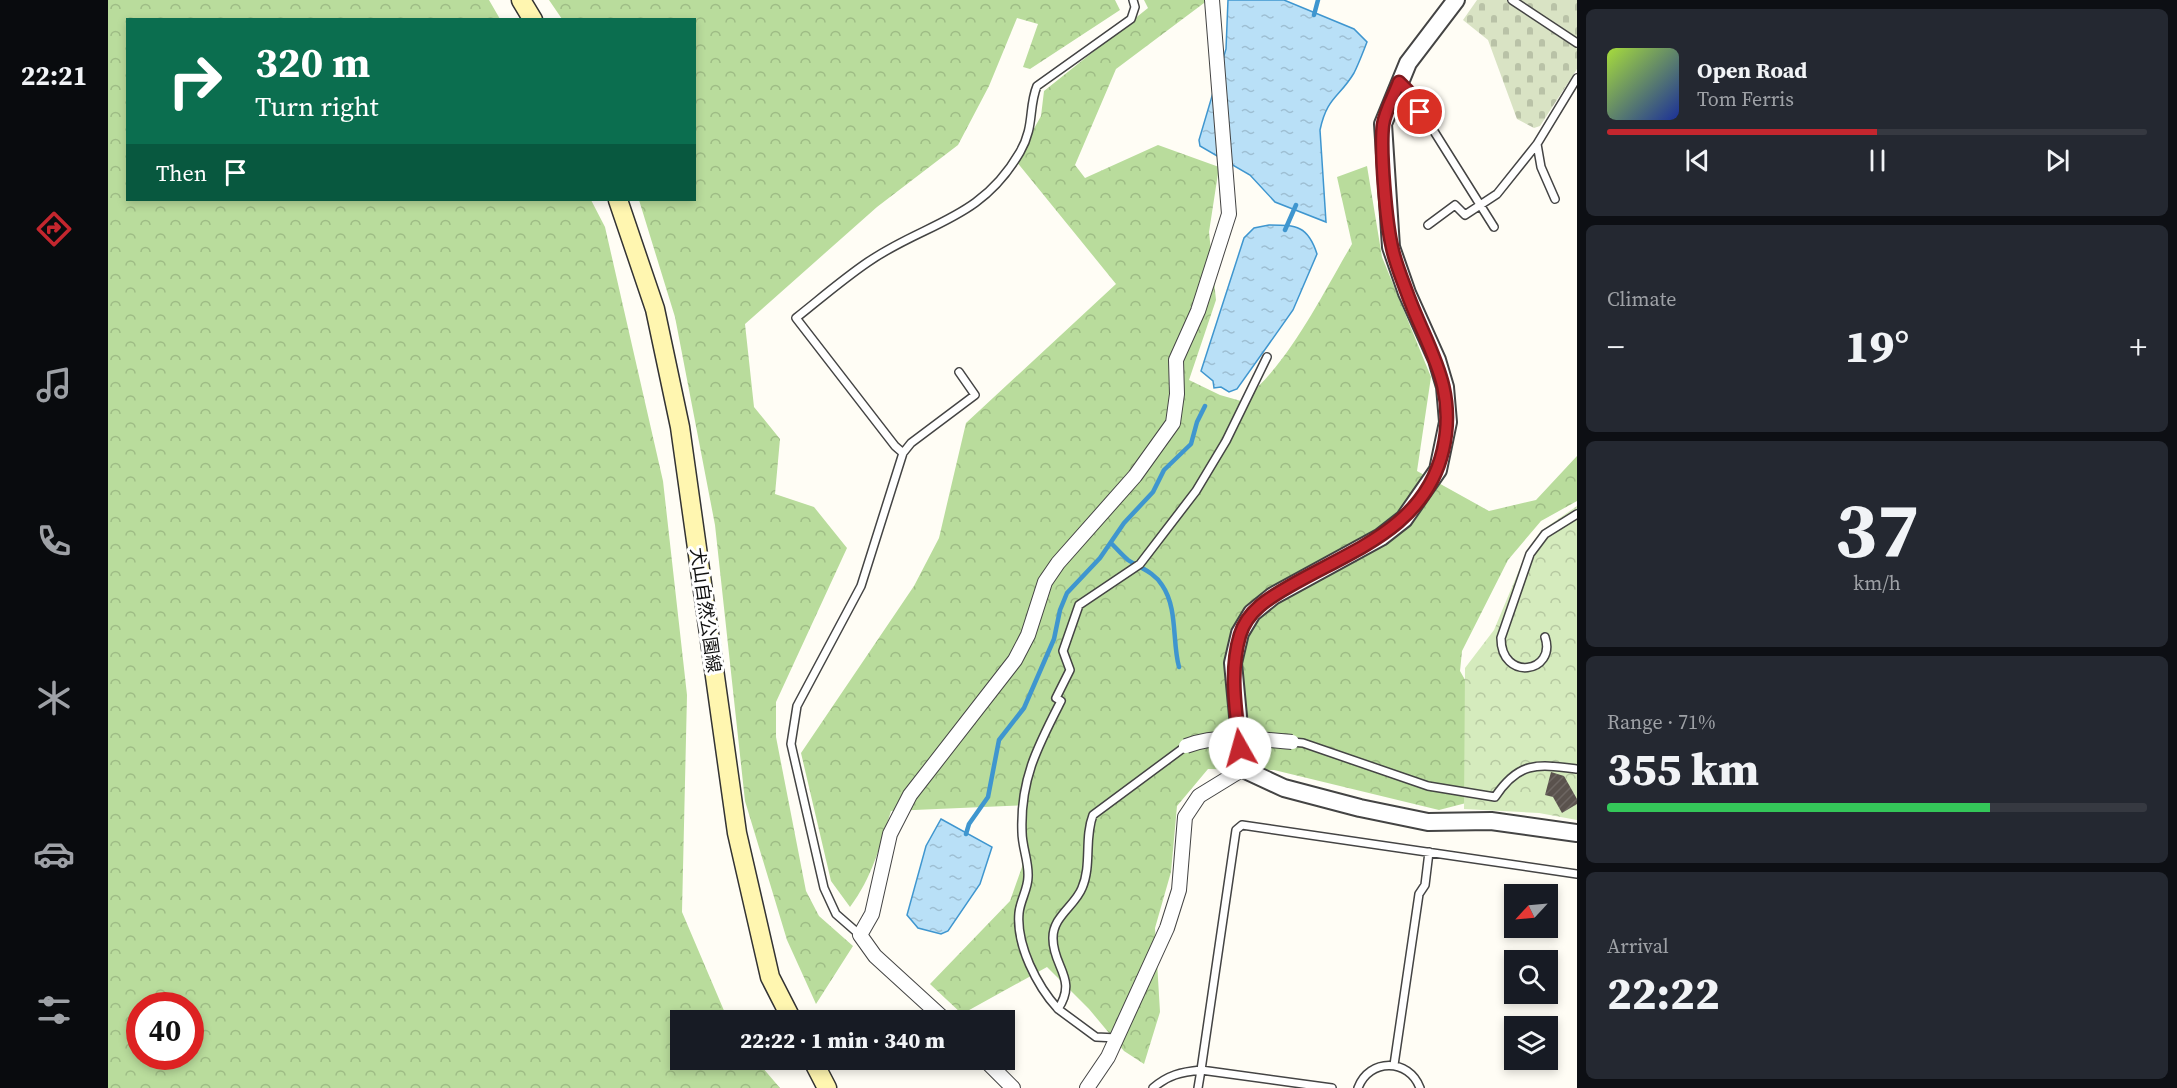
<!DOCTYPE html>
<meta charset="utf-8">
<style>
body{margin:0;font-family:"Source Serif 4","Noto Sans JP",serif;background:#242831;color:#f1f3f6;height:100vh;display:flex;flex-direction:column;font-size:22px;white-space:nowrap}
*{box-sizing:border-box;margin:0}
p{font-size:20px;color:#9ea1a6}
.icon{flex:none;width:33px;height:33px;fill:none;stroke:currentColor;stroke-width:2;stroke-linecap:round;stroke-linejoin:round}
.map{position:relative;flex:1;overflow:hidden}
.drawer{display:flex;flex-direction:column;gap:9px;padding:9px;background:#0d0f14;width:600px}
.drawer>*{flex:none}
.guide{position:absolute;left:18px;top:18px;width:570px;height:183px;border-radius:0px;box-shadow:0 3px 9px #0003;background:#0b6e4f;color:#fff;overflow:hidden}
.needle{width:39px;rotate:244deg}
.tools{position:absolute;left:1396px;top:884px;display:grid;gap:12px}
.tools a{display:grid;place-items:center;width:54px;height:54px;border-radius:0px;background:#171b24;box-shadow:0 3px 9px #0003;font-size:30px}
.speed{position:absolute;left:18px;top:992px;display:flex;gap:12px;font-size:30px;font-weight:700;text-align:center}
.speed>*{display:grid;place-content:center;width:78px;height:78px;border-radius:50%;background:#171b24;box-shadow:0 3px 9px #0003;line-height:1}
.speed .limit{border:9px solid #d22;background:#fff;color:#111}
.pin{position:absolute;display:grid;place-items:center;width:51px;height:51px;color:#fff;margin:-26px;border:3px solid #fff;border-radius:50%;box-shadow:0 2px 6px #0007}
.me{position:absolute;width:66px;margin:-33px;rotate:353deg;stroke-linejoin:round;filter:drop-shadow(0 0 4px #0008)}
.turn{display:flex;align-items:center;gap:21px;height:126px;padding:0 30px;font-size:27px}
.turn .icon{width:78px;height:78px;stroke-width:2.5}
.turn b{display:block;font-size:42px;line-height:51px}
.then{display:flex;align-items:center;height:57px;padding:0 30px;background:#0003;gap:12px;font-size:22px}
.big{font-size:45px;font-weight:800;line-height:1.1}
.drawer .widget{flex:1;display:flex;flex-direction:column;justify-content:center;gap:9px;min-width:0;padding:0 21px;border-radius:9px;background:#242831}
.drawer .dial{align-items:center;gap:0}
.dial b{font-size:78px;line-height:1}
.song{display:flex;align-items:center;gap:18px}
.cover{width:72px;height:72px;border-radius:9px;background:linear-gradient(135deg,hsl(80 70% 55%),hsl(230 70% 35%))}
.played{height:6px;border-radius:3px;background:linear-gradient(90deg,#c4262e 50%,#363941 50%)}
.keys{display:flex;justify-content:space-around;direction:ltr}
.heat{display:flex;justify-content:space-between;align-items:center;font-size:33px;direction:ltr}
.charge{height:9px;border-radius:4px;background:linear-gradient(90deg,#34c759 71%,#363941 0)}
.trip{position:absolute;left:562px;top:1010px;width:345px;height:60px;border-radius:0px;background:#171b24;box-shadow:0 3px 9px #0003;font-weight:800;line-height:60px;text-align:center}
main{display:flex;flex:1;min-height:0}
.tabs{display:flex;flex-direction:column;width:108px;justify-content:space-around;align-items:center;background:#090b0e;color:#9ea1a6}
.tabs .icon{width:42px;height:42px}
.tabs .current{color:#c4262e}
.tabs b{font-size:27px;color:#f1f3f6}
.map>svg:first-child{display:block}
</style>
<main>
<nav class="tabs">
<b>22:21</b>
<svg class="icon current" aria-label="directions" viewBox="0 0 24 24"><path d="M12 3l9 9-9 9-9-9zM9 14v-3h6M13 9l2 2-2 2"/></svg>
<svg class="icon" aria-label="music" viewBox="0 0 24 24"><path d="M9 18V5l10-2v13"/><circle cx="6" cy="18" r="3"/><circle cx="16" cy="16" r="3"/></svg>
<svg class="icon" aria-label="phone" viewBox="0 0 24 24"><path d="M5 4h4l2 5-3 2q2 4 5 5l2-3 5 2v4C11 20 4 13 5 4z"/></svg>
<svg class="icon" aria-label="climate" viewBox="0 0 24 24"><path d="M12 3v18M4 7l16 10M4 17L20 7"/></svg>
<svg class="icon" aria-label="car" viewBox="0 0 24 24"><path d="M5 17H2v-5l4-1 3-4h7l3 4 3 1v5h-3M9 17h6M6 11h13"/><circle cx="7" cy="17" r="2"/><circle cx="17" cy="17" r="2"/></svg>
<svg class="icon" aria-label="filters" viewBox="0 0 24 24"><path d="M4 7h16M4 17h16"/><circle cx="9" cy="7" r="2"/><circle cx="15" cy="17" r="2"/></svg>
</nav>
<div class="map">
<svg width="1469" height="1088" viewBox="0 0 1469 1088">
<defs>
<pattern id="forest-crowns" width="20" height="18" patternUnits="userSpaceOnUse" patternTransform="scale(1.5)"><rect width="20" height="18" fill="#b9dc9c"/><path d="M2 6a3 3 0 1 1 6 0M12 15a3 3 0 1 1 6 0" fill="none" stroke="#9ebc85"/></pattern>
<pattern id="cemetery-stones" width="16" height="16" patternUnits="userSpaceOnUse" patternTransform="scale(1.5)"><rect width="16" height="16" fill="#d9e3c4"/><path d="M2 7V4a2 2 0 0 1 4 0v3zM10 15v-3a2 2 0 0 1 4 0v3z" fill="#b9c2a7"/></pattern>
<pattern id="park-crowns" width="20" height="18" patternUnits="userSpaceOnUse" patternTransform="scale(1.5)"><rect width="20" height="18" fill="#d5ebbd"/><path d="M2 6a3 3 0 1 1 6 0M12 15a3 3 0 1 1 6 0" fill="none" stroke="#b6c8a1"/></pattern>
<pattern id="water-ripples" width="26" height="14" patternUnits="userSpaceOnUse" patternTransform="scale(1.5)"><rect width="26" height="14" fill="#b9e0f7"/><path d="M2 4q2-2 4 0t4 0M15 11q2-2 4 0t4 0" fill="none" stroke="#9ebfd3"/></pattern>
<pattern id="building-hatch" width="6" height="6" patternUnits="userSpaceOnUse" patternTransform="scale(1.5)"><rect width="6" height="6" fill="#5a524d"/><path d="M-1 1l2-2M0 6l6-6M5 7l2-2" fill="none" stroke="#6d6662"/></pattern>
</defs>
<rect width="100%" height="100%" fill="#fffdf5"/>
<path fill="url(#forest-crowns)" fill-rule="evenodd" d="M 0,0 L 381,0 L 392,19 L 20,20 L 20,200 L 483,200 L 497,227 L 555,481 L 579,695 L 574,912 L 620,1020 L 573,1020 L 573,1059 L 647,1059 L 672,1088 L 0,1088 ZM 32,1005 L 82,1005 L 82,1056 L 32,1056 Z
M 441,0 L 1007,0 L 1012,10 L 922,69 L 915,67 L 930,24 L 909,18 L 881,86 L 850,145 L 769,207 L 637,324 L 646,407 L 672,439 L 667,494 L 706,507 L 739,548 L 668,702 L 668,737 L 698,891 L 711,916 L 745,946 L 708,1004 L 679,940 L 637,801 L 607,525 L 567,317 L 531,200 L 586,200 L 586,20 L 454,19 Z
M 1036,0 L 1100,0 L 1008,69 L 967,165 L 977,178 L 1050,145 L 1111,167 L 1101,232 L 1108,300 L 1081,380 L 1112,395 L 1133,401 C 1179,368 1215,293 1244,244 L 1229,177 L 1259,166 L 1274,257 L 1323,377 L 1309,471 L 1381,511 L 1428,500 L 1469,456 L 1469,501 L 1433,521 L 1400,560 L 1354,651 L 1352,671 L 1360,685 L 1362,802 L 1331,810 L 1166,770 L 1100,769 L 1069,806 L 1063,872 L 1047,928 L 1052,1012 L 1036,1064 L 1016,1051 L 981,1009 L 939,967 L 854,1014 L 822,984 L 902,901 L 914,867 L 919,805 L 783,811 C 772,846 764,878 742,907 L 723,881 L 693,753 L 806,586 L 831,538 L 858,423 L 1008,284 L 908,161 L 933,116 L 936,91 L 1040,8 Z"/>
<path fill="url(#cemetery-stones)" d="M 1369,0 L 1469,0 L 1469,69 L 1432,126 L 1426,128 L 1409,119 L 1380,40 L 1355,20 Z"/>
<path fill="url(#park-crowns)" d="M 1469,506 L 1469,820 L 1431,813 L 1356,809 L 1357,668 L 1386,630 L 1419,551 L 1433,531 Z"/>
<path fill="url(#water-ripples)" stroke="#3f96cf" stroke-width="1.5" d="M 1120,0 L 1176,0 L 1246,29 L 1259,42 C 1255,52 1251,63 1246,73 C 1231,98 1219,97 1212,130 L 1218,222 L 1167,202 L 1142,175 L 1092,146 L 1091,140 L 1118,49 Z
M 1161,225 C 1189,225 1200,226 1209,254 L 1185,310 L 1129,389 L 1121,392 L 1113,387 L 1106,388 L 1105,381 L 1093,371 L 1136,238 L 1146,228 Z
M 833,819 L 884,847 L 872,884 L 840,931 L 833,934 L 810,928 L 799,915 L 818,846 Z"/>
<g fill="none" stroke-linecap="round" stroke-linejoin="round">
<path stroke="#3f96cf" stroke-width="4.5" d="M 1206,15 L 1210,0
M 1177,230 L 1188,205
M 1003,543 C 1009,549 1014,555 1020,560 C 1032,568 1046,572 1054,585 C 1070,608 1064,642 1071,667
M 858,834 L 861,824 L 880,797 L 891,740 L 916,708 L 946,639 L 952,610 L 959,593 L 992,558 L 1016,523 L 1045,492 L 1056,470 L 1083,444 L 1089,422 L 1097,406"/>
</g>
<path fill="url(#building-hatch)" d="M 1443,772 L 1456,776 L 1469,799 L 1469,804 L 1454,813 L 1445,797 L 1437,795 Z"/>
<g fill="none" stroke-linecap="round" stroke-linejoin="round">
<defs>
<path id="service" d="M 1404,0 L 1469,43
M 1292,84 L 1302,93 L 1386,227
M 1447,199 L 1433,167 L 1429,144 L 1469,78
M 1320,225 L 1347,205 L 1357,215 L 1389,194 L 1429,144
M 795,453 L 787,446 L 688,318 C 712,299 735,279 760,262 C 818,222 872,221 912,152 C 927,126 920,108 929,86 L 1023,19 L 1027,7 L 1025,0
M 1437,637 C 1449,673 1393,682 1393,638 L 1422,554 L 1437,534 L 1469,514
M 1184,742 L 1195,743 L 1320,786 L 1387,797 C 1411,761 1429,764 1469,769
M 1078,746 L 985,815 C 976,838 984,865 974,888 C 967,906 944,917 945,939 C 945,967 970,979 950,1009 C 929,986 908,945 911,913 C 912,901 920,889 920,877 C 921,862 914,847 914,832 C 912,779 930,746 953,701 L 948,698 L 962,670 L 955,651 L 971,605 L 1032,564 L 1088,491 L 1118,441 L 1159,357
M 752,935 L 728,914 L 716,888 L 683,744 L 689,706 L 753,586 L 795,453 L 803,443 L 867,395 L 851,372
M 950,1009 L 988,1037 L 1009,1038
M 1286,1065 L 1311,894 L 1317,885 L 1321,852
M 1045,1088 C 1060,1075 1073,1072 1093,1070 L 1128,830 L 1134,825 L 1469,874
M 1090,1088 L 1093,1070 L 1224,1088
M 1250,1088 C 1261,1058 1301,1058 1312,1088"/>
<path id="minor" d="M 837,1020 L 767,956 L 752,935 L 764,914 L 782,834 L 802,795 L 907,660 L 920,635 L 937,582 L 950,563 L 1027,476 L 1065,423 L 1069,394 L 1068,360 L 1090,311 L 1121,214 L 1104,0
M 876,1059 L 905,1088
M 979,1088 L 1000,1057 L 1059,928 L 1071,890 L 1077,817 L 1091,796 L 1135,769"/>
<path id="tertiary" d="M 1348,0 L 1300,63 L 1275,124 L 1283,247 L 1299,293 L 1329,360 L 1337,387 L 1340,422 L 1330,470 L 1296,519 L 1273,537 L 1165,596 L 1144,613 L 1132,633 L 1125,663 L 1135,769 L 1176,788 L 1252,808 L 1320,822 L 1383,821 L 1469,833"/>
<path id="secondary" d="M 413,0 L 425,20
M 510,200 L 547,309 L 572,427 L 629,833 L 662,977 L 684,1020
M 704,1059 L 719,1088"/>
</defs>
<use href="#service" stroke="#444" stroke-width="10"/>
<use href="#minor" stroke="#444" stroke-width="16"/>
<use href="#tertiary" stroke="#444" stroke-width="20"/>
<use href="#secondary" stroke="#333" stroke-width="21"/>
<use href="#service" stroke="#fff" stroke-width="7"/>
<use href="#minor" stroke="#fff" stroke-width="14"/>
<use href="#tertiary" stroke="#fff" stroke-width="16"/>
<use href="#secondary" stroke="#fff6b0" stroke-width="18"/>
<defs>
<path id="minor-bridge" d="M 1078,746 C 1109,734 1152,739 1184,742"/>
</defs>
<use href="#minor-bridge" stroke="#444" stroke-width="16" stroke-linecap="butt"/>
<use href="#minor-bridge" stroke="#fff" stroke-width="14"/>
</g>
<g fill="none" stroke-linecap="round" stroke-linejoin="round">
<defs>
<path id="route" d="M 1132,748 C 1128,710 1121,672 1132,635 C 1139,611 1161,598 1182,586 C 1244,550 1317,528 1335,450 C 1350,385 1318,347 1298,290 C 1293,276 1287,262 1284,247 C 1278,221 1272,151 1275,125 C 1277,111 1286,96 1291,82 L 1302,93 L 1312,112"/>
</defs>
<use href="#route" stroke="#7f191e" stroke-width="15"/>
<use href="#route" stroke="#c4262e" stroke-width="10"/>
</g>
<g text-anchor="middle" dominant-baseline="central" stroke-width="6" stroke-linejoin="round" paint-order="stroke">
<g font-size="18" fill="#111" stroke="#fff">
<text transform="translate(598 610) rotate(82)">犬山自然公園線</text>
</g>
</g>
</svg>
<div class="tools">
<a><svg class="needle" viewBox="-14 -14 28 28"><path d="M0-13l5 13h-10z" fill="#e53935"/><path d="M0 13l5-13h-10z" fill="#9ea1a6"/></svg></a>
<a><svg class="icon" aria-label="search" viewBox="0 0 24 24"><circle cx="10" cy="10" r="6"/><path d="M15 15l6 6"/></svg></a>
<a><svg class="icon" aria-label="layers" viewBox="0 0 24 24"><path d="M12 4l9 5-9 5-9-5zM3 14l9 5 9-5"/></svg></a>
</div>
<div class="speed"><div class="limit">40</div></div>
<div class="pin" style="left:1312px;top:112px;background:#d93025"><svg class="icon" aria-label="arrive" viewBox="0 0 24 24"><path d="M6 21V4h12l-3 4 3 4H6"/></svg></div>
<svg class="me" style="left:1132px;top:748px" viewBox="-20 -20 40 40"><circle r="19" fill="#fff"/><path d="M0-13L10 11 0 6-10 11z" fill="#c4262e"/></svg>
<div class="trip">22:22 · 1 min · 340 m</div>
<div class="guide">
<div class="turn"><svg class="icon" aria-label="right" viewBox="0 0 24 24"><path d="M7 20v-9h11M14 6l5 5-5 5"/></svg><div><b>320 m</b>Turn right</div></div>
<div class="then">Then<svg class="icon" aria-label="arrive" viewBox="0 0 24 24"><path d="M6 21V4h12l-3 4 3 4H6"/></svg></div>
</div>
</div>
<section class="drawer">
<div class="widget">
<div class="song"><i class="cover"></i><div><b>Open Road</b><p>Tom Ferris</p></div></div>
<div class="played"></div>
<div class="keys"><svg class="icon" aria-label="previous" viewBox="0 0 24 24"><path d="M18 5L8 12l10 7zM5 5v14"/></svg><svg class="icon" aria-label="pause" viewBox="0 0 24 24"><path d="M8 5v14M16 5v14"/></svg><svg class="icon" aria-label="next" viewBox="0 0 24 24"><path d="M6 5l10 7-10 7zM19 5v14"/></svg></div>
</div>
<div class="widget"><p>Climate</p>
<div class="heat"><a>−</a><b class="big">19°</b><a>+</a></div>
</div>
<div class="widget dial"><b>37</b><p>km/h</p></div>
<div class="widget"><p>Range · 71%</p><b class="big">355 km</b><div class="charge"></div></div>
<div class="widget"><p>Arrival</p><b class="big">22:22</b></div>
</section>
</main>
